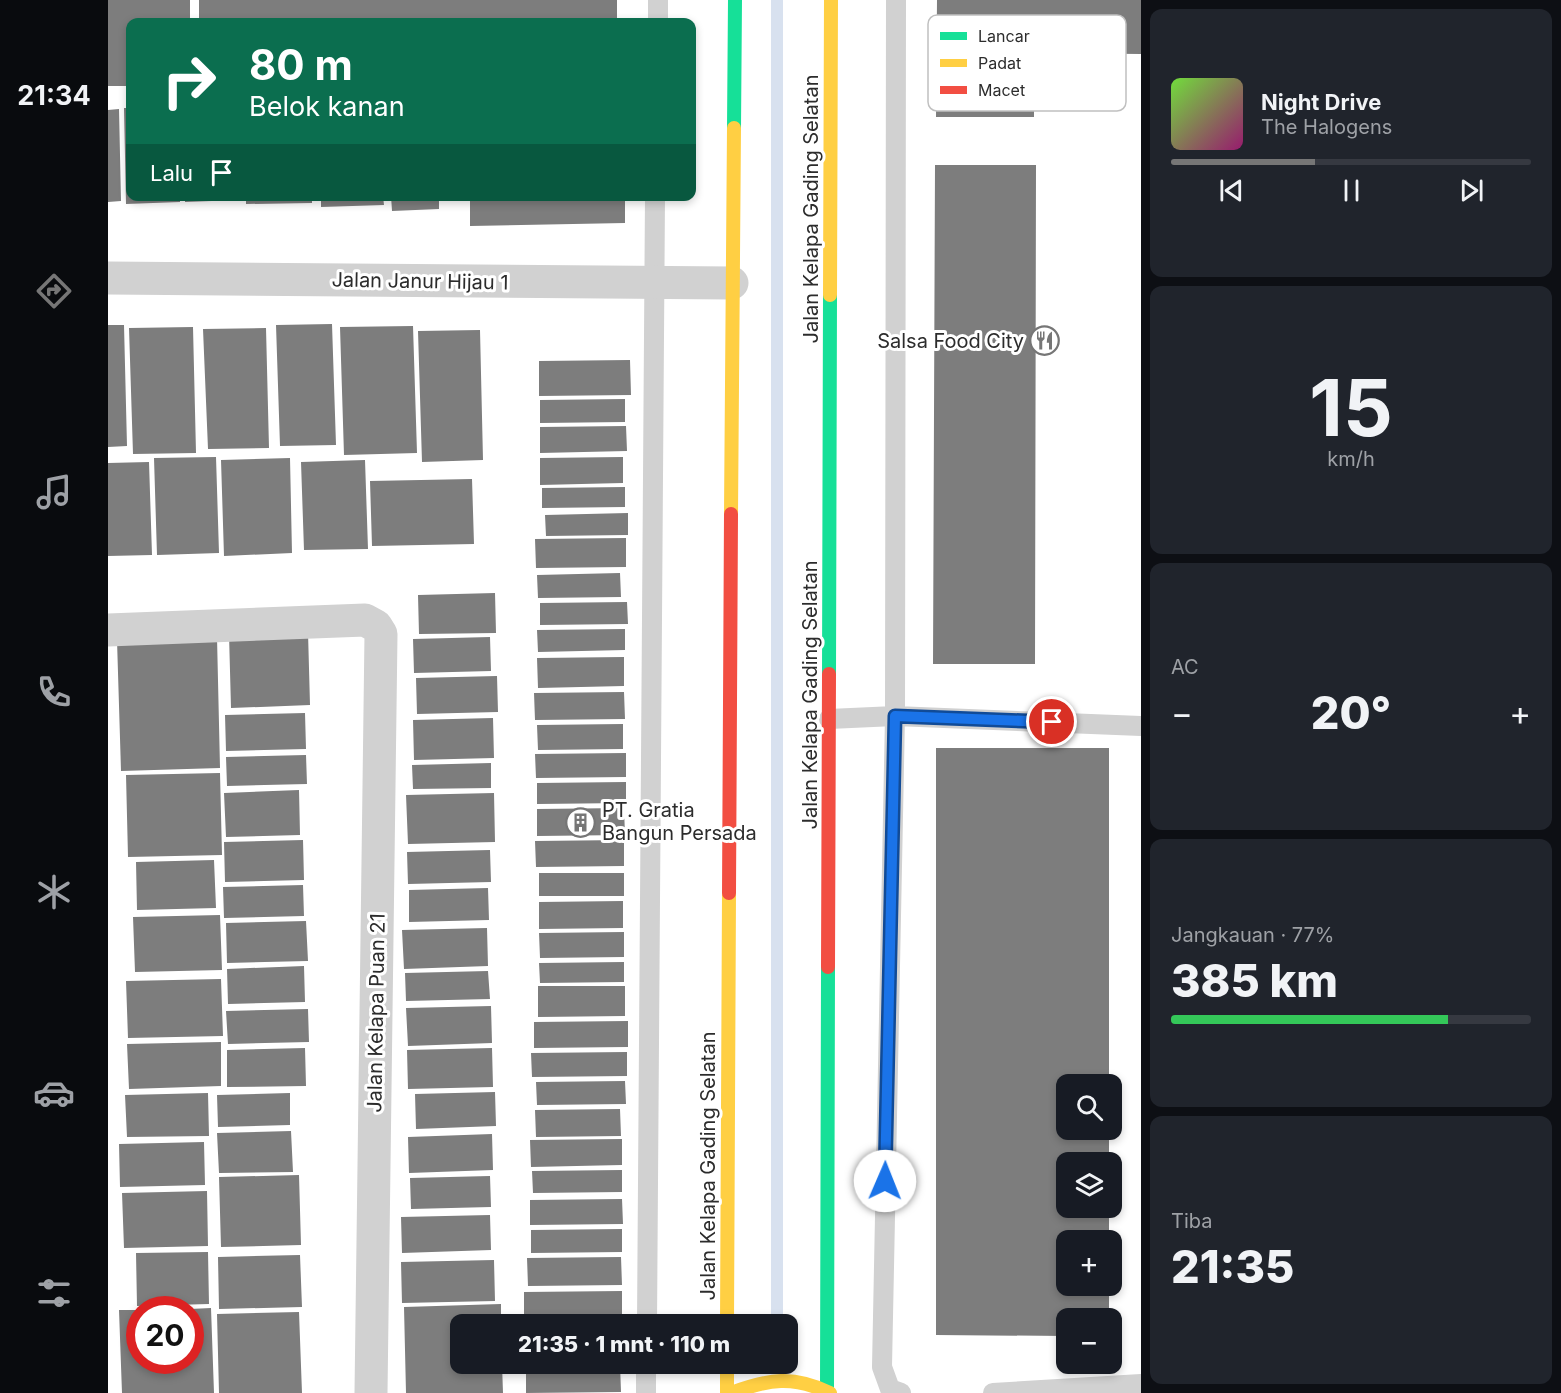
<!DOCTYPE html>
<html lang="id">
<meta charset="utf-8">
<style>
body{margin:0;font-family:Inter,sans-serif;background:#20242c;color:#f1f3f6;height:100vh;display:flex;flex-direction:column;font-size:22px;white-space:nowrap}
*{box-sizing:border-box;margin:0}
p{font-size:20px;color:#9ea1a6}
.icon{flex:none;width:33px;height:33px;fill:none;stroke:currentColor;stroke-width:2;stroke-linecap:round;stroke-linejoin:round}
.map{position:relative;flex:1;overflow:hidden}
.details{display:flex;flex-direction:column;gap:9px;padding:9px;background:#0d0f14;width:420px}
.details>*{flex:none}
.hud{position:absolute;left:18px;top:18px;width:570px;height:183px;border-radius:12px;box-shadow:0 3px 9px #0003;background:#0b6e4f;color:#fff;overflow:hidden}
.fabs{position:absolute;left:948px;top:1074px;display:grid;gap:12px}
.fabs a{display:grid;place-items:center;width:66px;height:66px;border-radius:12px;background:#171b24;box-shadow:0 3px 9px #0003;font-size:30px}
.speed{position:absolute;left:18px;top:1296px;display:flex;gap:12px;font-size:30px;font-weight:700;text-align:center}
.speed>*{display:grid;place-content:center;width:78px;height:78px;border-radius:50%;background:#171b24;box-shadow:0 3px 9px #0003;line-height:1}
.speed .limit{border:9px solid #d22;background:#fff;color:#111}
.pin{position:absolute;display:grid;place-items:center;width:51px;height:51px;color:#fff;margin:-26px;border:3px solid #fff;border-radius:50%;box-shadow:0 2px 6px #0007}
.me{position:absolute;width:66px;margin:-33px;rotate:1deg;stroke-linejoin:round;filter:drop-shadow(0 0 4px #0008)}
.turn{display:flex;align-items:center;gap:21px;height:126px;padding:0 24px;font-size:27px}
.turn .icon{width:78px;height:78px;stroke-width:2.5}
.turn b{display:block;font-size:42px;line-height:51px}
.then{display:flex;align-items:center;height:57px;padding:0 24px;background:#0003;gap:12px;font-size:22px}
.big{font-size:45px;font-weight:800;line-height:1.1}
.details .tile{flex:1;display:flex;flex-direction:column;justify-content:center;gap:9px;min-width:0;padding:0 21px;border-radius:12px;background:#20242c}
.details .dial{align-items:center;gap:0}
.dial b{font-size:78px;line-height:1}
.song{display:flex;align-items:center;gap:18px}
.cover{width:72px;height:72px;border-radius:9px;background:linear-gradient(135deg,hsl(100 70% 55%),hsl(320 70% 35%))}
.played{height:6px;border-radius:3px;background:linear-gradient(90deg,#767676 40%,#363941 40%)}
.keys{display:flex;justify-content:space-around;direction:ltr}
.heat{display:flex;justify-content:space-between;align-items:center;font-size:33px;direction:ltr}
.charge{height:9px;border-radius:4px;background:linear-gradient(90deg,#34c759 77%,#363941 0)}
.trip{position:absolute;left:342px;top:1314px;width:348px;height:60px;border-radius:12px;background:#171b24;box-shadow:0 3px 9px #0003;font-weight:800;line-height:60px;text-align:center}
main{display:flex;flex:1;min-height:0}
.tabs{display:flex;flex-direction:column;width:108px;justify-content:space-around;align-items:center;background:#090b0e;color:#9ea1a6}
.tabs .icon{width:42px;height:42px}
.tabs .current{color:#767676}
.tabs b{font-size:27px;color:#f1f3f6}
.map>svg:first-child{display:block}
</style>
<main>
<nav class="tabs">
<b>21:34</b>
<svg class="icon current" aria-label="directions" viewBox="0 0 24 24"><path d="M12 3l9 9-9 9-9-9zM9 14v-3h6M13 9l2 2-2 2"/></svg>
<svg class="icon" aria-label="music" viewBox="0 0 24 24"><path d="M9 18V5l10-2v13"/><circle cx="6" cy="18" r="3"/><circle cx="16" cy="16" r="3"/></svg>
<svg class="icon" aria-label="phone" viewBox="0 0 24 24"><path d="M5 4h4l2 5-3 2q2 4 5 5l2-3 5 2v4C11 20 4 13 5 4z"/></svg>
<svg class="icon" aria-label="climate" viewBox="0 0 24 24"><path d="M12 3v18M4 7l16 10M4 17L20 7"/></svg>
<svg class="icon" aria-label="car" viewBox="0 0 24 24"><path d="M5 17H2v-5l4-1 3-4h7l3 4 3 1v5h-3M9 17h6M6 11h13"/><circle cx="7" cy="17" r="2"/><circle cx="17" cy="17" r="2"/></svg>
<svg class="icon" aria-label="filters" viewBox="0 0 24 24"><path d="M4 7h16M4 17h16"/><circle cx="9" cy="7" r="2"/><circle cx="15" cy="17" r="2"/></svg>
</nav>
<div class="map">
<svg width="1033" height="1393" viewBox="0 0 1033 1393">
<rect width="100%" height="100%" fill="#fff"/>
<g fill="none" stroke-linecap="round" stroke-linejoin="round">
<path stroke="#d8e1ef" stroke-width="12" d="M 669,1324 L 669,0"/>
</g>
<path fill="#7d7d7d" d="M 0,0 L 82,0 L 82,22 L 22,22 L 22,86 L 0,86 Z
M 91,0 L 509,0 L 509,22 L 91,22 Z
M 829,0 L 1033,0 L 1033,54 L 926,53 L 926,117 L 828,117 Z
M 16,108 L 22,108 L 22,196 L 72,196 L 72,202 L 18,204 Z
M 11,109 L 13,201 L 0,202 L 0,110 Z
M 827,165 L 928,165 L 927,664 L 825,664 Z
M 77,196 L 130,196 L 130,200 L 77,202 Z
M 138,196 L 204,196 L 204,203 L 138,204 Z
M 213,196 L 275,196 L 276,205 L 213,207 Z
M 283,196 L 331,196 L 331,209 L 284,211 Z
M 362,196 L 517,196 L 517,223 L 362,226 Z
M 224,324 L 228,445 L 172,446 L 168,325 Z
M 0,325 L 16,325 L 19,446 L 0,447 Z
M 305,326 L 309,453 L 236,455 L 232,327 Z
M 85,327 L 88,453 L 25,454 L 21,328 Z
M 158,328 L 161,448 L 100,449 L 95,329 Z
M 372,330 L 375,460 L 314,462 L 310,331 Z
M 522,360 L 523,395 L 431,396 L 431,361 Z
M 517,399 L 517,422 L 432,423 L 432,400 Z
M 518,426 L 519,451 L 432,453 L 432,427 Z
M 108,457 L 111,553 L 49,555 L 46,458 Z
M 515,457 L 515,483 L 432,485 L 432,458 Z
M 182,458 L 184,553 L 116,556 L 113,460 Z
M 257,460 L 260,549 L 196,550 L 193,462 Z
M 41,462 L 44,555 L 0,556 L 0,463 Z
M 364,479 L 366,544 L 264,546 L 262,481 Z
M 517,487 L 517,507 L 434,508 L 434,488 Z
M 520,513 L 520,535 L 438,536 L 437,515 Z
M 518,538 L 518,567 L 428,568 L 427,539 Z
M 512,573 L 513,597 L 430,598 L 429,575 Z
M 387,593 L 388,633 L 311,634 L 310,595 Z
M 519,602 L 520,624 L 432,625 L 432,603 Z
M 517,629 L 517,650 L 430,652 L 429,630 Z
M 200,632 L 202,705 L 123,708 L 121,634 Z
M 109,637 L 112,768 L 13,771 L 9,640 Z
M 382,637 L 383,671 L 306,673 L 305,639 Z
M 516,657 L 516,686 L 430,688 L 429,658 Z
M 389,676 L 390,712 L 309,714 L 308,678 Z
M 516,692 L 517,719 L 427,720 L 426,693 Z
M 197,713 L 198,749 L 118,751 L 117,715 Z
M 385,718 L 386,758 L 306,760 L 305,720 Z
M 515,724 L 515,749 L 430,750 L 429,725 Z
M 828,748 L 1001,748 L 1001,1084 L 958,1084 L 958,1130 L 1001,1130 L 1001,1162 L 958,1162 L 958,1208 L 1001,1208 L 1001,1240 L 958,1240 L 958,1286 L 1001,1286 L 1001,1318 L 958,1318 L 958,1336 L 828,1335 Z
M 518,753 L 518,777 L 428,778 L 427,754 Z
M 198,755 L 199,784 L 119,786 L 118,757 Z
M 383,763 L 383,788 L 305,789 L 304,765 Z
M 112,773 L 114,855 L 20,857 L 18,775 Z
M 518,782 L 518,803 L 429,804 L 429,783 Z
M 191,790 L 192,835 L 118,837 L 116,793 Z
M 386,793 L 387,842 L 300,844 L 298,795 Z
M 516,808 L 517,835 L 429,836 L 429,809 Z
M 195,840 L 196,880 L 117,882 L 116,842 Z
M 516,840 L 516,866 L 428,867 L 427,841 Z
M 382,850 L 383,882 L 300,884 L 299,852 Z
M 106,860 L 108,908 L 29,910 L 28,862 Z
M 431,873 L 516,873 L 516,896 L 431,896 Z
M 195,885 L 196,916 L 116,918 L 115,887 Z
M 380,888 L 381,920 L 301,922 L 301,890 Z
M 515,901 L 515,928 L 431,929 L 431,902 Z
M 112,915 L 114,970 L 27,972 L 25,917 Z
M 198,921 L 200,961 L 119,963 L 118,923 Z
M 379,928 L 380,966 L 296,969 L 294,930 Z
M 516,932 L 516,957 L 432,958 L 431,933 Z
M 516,962 L 516,982 L 432,983 L 431,963 Z
M 196,966 L 197,1002 L 120,1004 L 119,969 Z
M 380,971 L 382,999 L 298,1001 L 297,973 Z
M 113,979 L 115,1036 L 20,1038 L 18,981 Z
M 430,986 L 517,986 L 517,1016 L 430,1017 Z
M 383,1006 L 384,1043 L 300,1046 L 298,1008 Z
M 200,1009 L 201,1042 L 120,1044 L 118,1011 Z
M 520,1021 L 520,1047 L 426,1048 L 426,1022 Z
M 113,1042 L 113,1086 L 21,1089 L 19,1044 Z
M 197,1048 L 198,1086 L 119,1087 L 119,1050 Z
M 384,1048 L 385,1087 L 300,1089 L 299,1050 Z
M 519,1052 L 519,1076 L 424,1077 L 423,1053 Z
M 517,1081 L 518,1104 L 429,1105 L 428,1082 Z
M 387,1092 L 388,1126 L 308,1129 L 307,1094 Z
M 100,1093 L 101,1136 L 19,1137 L 17,1095 Z
M 182,1093 L 182,1125 L 110,1127 L 109,1095 Z
M 512,1109 L 513,1136 L 428,1137 L 427,1110 Z
M 183,1131 L 185,1172 L 111,1173 L 109,1133 Z
M 384,1134 L 385,1170 L 301,1173 L 300,1137 Z
M 514,1139 L 514,1165 L 423,1167 L 422,1140 Z
M 96,1142 L 97,1185 L 12,1187 L 11,1144 Z
M 514,1170 L 514,1192 L 425,1193 L 424,1171 Z
M 191,1175 L 193,1245 L 113,1247 L 111,1177 Z
M 382,1176 L 383,1207 L 303,1209 L 302,1178 Z
M 99,1191 L 100,1246 L 16,1248 L 14,1193 Z
M 514,1199 L 515,1224 L 422,1225 L 422,1200 Z
M 382,1215 L 383,1250 L 294,1253 L 293,1217 Z
M 514,1229 L 514,1252 L 423,1253 L 423,1230 Z
M 100,1252 L 101,1304 L 29,1306 L 28,1253 Z
M 192,1255 L 194,1307 L 111,1309 L 110,1257 Z
M 513,1257 L 514,1285 L 420,1286 L 419,1258 Z
M 386,1260 L 387,1301 L 294,1303 L 293,1262 Z
M 514,1291 L 514,1316 L 416,1317 L 416,1292 Z
M 393,1304 L 393,1324 L 352,1324 L 352,1364 L 394,1364 L 395,1393 L 298,1393 L 296,1307 Z
M 103,1308 L 106,1393 L 14,1393 L 11,1310 L 32,1310 L 32,1360 L 82,1360 L 82,1309 Z
M 191,1312 L 194,1393 L 111,1393 L 109,1314 Z
M 514,1320 L 514,1324 L 416,1324 L 416,1321 Z
M 418,1364 L 512,1364 L 513,1392 L 418,1393 Z"/>
<g fill="none" stroke-linecap="round" stroke-linejoin="round">
<path stroke="#d1d1d1" stroke-width="20" d="M 788,0 L 787,716 L 774,1367 L 782,1389 L 793,1393
M 550,22 L 550,0
M 721,719 L 787,716 L 1033,726
M 539,1324 L 547,196
M 538,1393 L 538,1364
M 885,1393 L 1033,1384"/>
<path stroke="#d1d1d1" stroke-width="33" d="M 0,278 L 624,283
M 0,630 L 257,620 L 268,626 L 273,634 L 263,1393"/>
<path stroke="#16e098" stroke-width="14" d="M 626,128 L 627,0
M 721,674 L 722,295
M 719,1391 L 720,967"/>
<path stroke="#ffcf43" stroke-width="14" d="M 722,295 L 723,0
M 623,514 L 626,128
M 619,1324 L 621,893
M 619,1364 L 619,1393
M 623,1393 C 661,1379 685,1375 722,1393"/>
<path stroke="#f24e42" stroke-width="14" d="M 621,893 L 623,514
M 720,967 L 721,674"/>
</g>
<g fill="none" stroke-linecap="round" stroke-linejoin="round">
<defs>
<path id="route" d="M 777,1181 L 787,716 L 944,722"/>
</defs>
<use href="#route" stroke="#114b97" stroke-width="15"/>
<use href="#route" stroke="#1a73e8" stroke-width="10"/>
</g>
<defs>
<symbol id="restaurant-ring" viewBox="-11 -11 22 22"><circle r="9.5" fill="#fff" stroke="#767676" stroke-width="1.5"/><path d="M-5-6h1v4h1v-4h1v4h1v-4h1v5L-1.5 .5V6h-2V.5L-5-1ZM5-6V6H3V1.5H1.5Q1.5-4 5-6Z" fill="#767676"/></symbol>
<symbol id="building-ring" viewBox="-11 -11 22 22"><circle r="9.5" fill="#fff" stroke="#767676" stroke-width="1.5"/><path d="M-4-6H4V6H1V3H-1V6H-4ZM-2.5-4.3h1.7v1.8h-1.7ZM.8-4.3h1.7v1.8H.8ZM-2.5-1h1.7V.8h-1.7ZM.8-1h1.7V.8H.8Z" fill="#767676"/></symbol>
</defs>
<g fill-rule="evenodd">
<use href="#restaurant-ring" x="920" y="324" width="33" height="33"/>
<use href="#building-ring" x="456" y="806" width="33" height="33"/>
</g>
<g text-anchor="middle" dominant-baseline="central" stroke-width="6" stroke-linejoin="round" paint-order="stroke">
<g font-size="20" fill="#2c2c2c" stroke="#fff">
<text transform="translate(703 209) rotate(-90)">Jalan Kelapa Gading Selatan</text>
<text transform="translate(312 281) rotate(1)">Jalan Janur Hijau 1</text>
<text transform="translate(702 695) rotate(-90)">Jalan Kelapa Gading Selatan</text>
<text transform="translate(268 1013) rotate(-89)">Jalan Kelapa Puan 21</text>
<text transform="translate(600 1166) rotate(-90)">Jalan Kelapa Gading Selatan</text>
</g>
<g font-size="20" fill="#2c2c2c" stroke="#fff" text-anchor="end">
<text x="916" y="341">Salsa Food City</text>
<text x="494" y="810" text-anchor="start">PT. Gratia<tspan x="494" dy="23">Bangun Persada</tspan></text>
</g>
</g>
<rect x="820" y="15" width="198" height="96" rx="9" fill="#fff" stroke="#c0c0c0" stroke-width="1.5"/>
<rect x="832" y="32" width="27" height="8" fill="#16e098"/>
<rect x="832" y="59" width="27" height="8" fill="#ffcf43"/>
<rect x="832" y="86" width="27" height="8" fill="#f24e42"/>
<g font-size="16" fill="#2c2c2c">
<text x="870" y="42">Lancar</text>
<text x="870" y="69">Padat</text>
<text x="870" y="96">Macet</text>
</g>
</svg>
<div class="fabs">
<a><svg class="icon" aria-label="search" viewBox="0 0 24 24"><circle cx="10" cy="10" r="6"/><path d="M15 15l6 6"/></svg></a>
<a><svg class="icon" aria-label="layers" viewBox="0 0 24 24"><path d="M12 4l9 5-9 5-9-5zM3 14l9 5 9-5"/></svg></a>
<a>+</a>
<a>−</a>
</div>
<div class="speed"><div class="limit">20</div></div>
<div class="pin" style="left:944px;top:722px;background:#d93025"><svg class="icon" aria-label="arrive" viewBox="0 0 24 24"><path d="M6 21V4h12l-3 4 3 4H6"/></svg></div>
<svg class="me" style="left:777px;top:1181px" viewBox="-20 -20 40 40"><circle r="19" fill="#fff"/><path d="M0-13L10 11 0 6-10 11z" fill="#1a73e8"/></svg>
<div class="trip">21:35 · 1 mnt · 110 m</div>
<div class="hud">
<div class="turn"><svg class="icon" aria-label="right" viewBox="0 0 24 24"><path d="M7 20v-9h11M14 6l5 5-5 5"/></svg><div><b>80 m</b>Belok kanan</div></div>
<div class="then">Lalu<svg class="icon" aria-label="arrive" viewBox="0 0 24 24"><path d="M6 21V4h12l-3 4 3 4H6"/></svg></div>
</div>
</div>
<section class="details">
<div class="tile">
<div class="song"><i class="cover"></i><div><b>Night Drive</b><p>The Halogens</p></div></div>
<div class="played"></div>
<div class="keys"><svg class="icon" aria-label="previous" viewBox="0 0 24 24"><path d="M18 5L8 12l10 7zM5 5v14"/></svg><svg class="icon" aria-label="pause" viewBox="0 0 24 24"><path d="M8 5v14M16 5v14"/></svg><svg class="icon" aria-label="next" viewBox="0 0 24 24"><path d="M6 5l10 7-10 7zM19 5v14"/></svg></div>
</div>
<div class="tile dial"><b>15</b><p>km/h</p></div>
<div class="tile"><p>AC</p>
<div class="heat"><a>−</a><b class="big">20°</b><a>+</a></div>
</div>
<div class="tile"><p>Jangkauan · 77%</p><b class="big">385 km</b><div class="charge"></div></div>
<div class="tile"><p>Tiba</p><b class="big">21:35</b></div>
</section>
</main>
